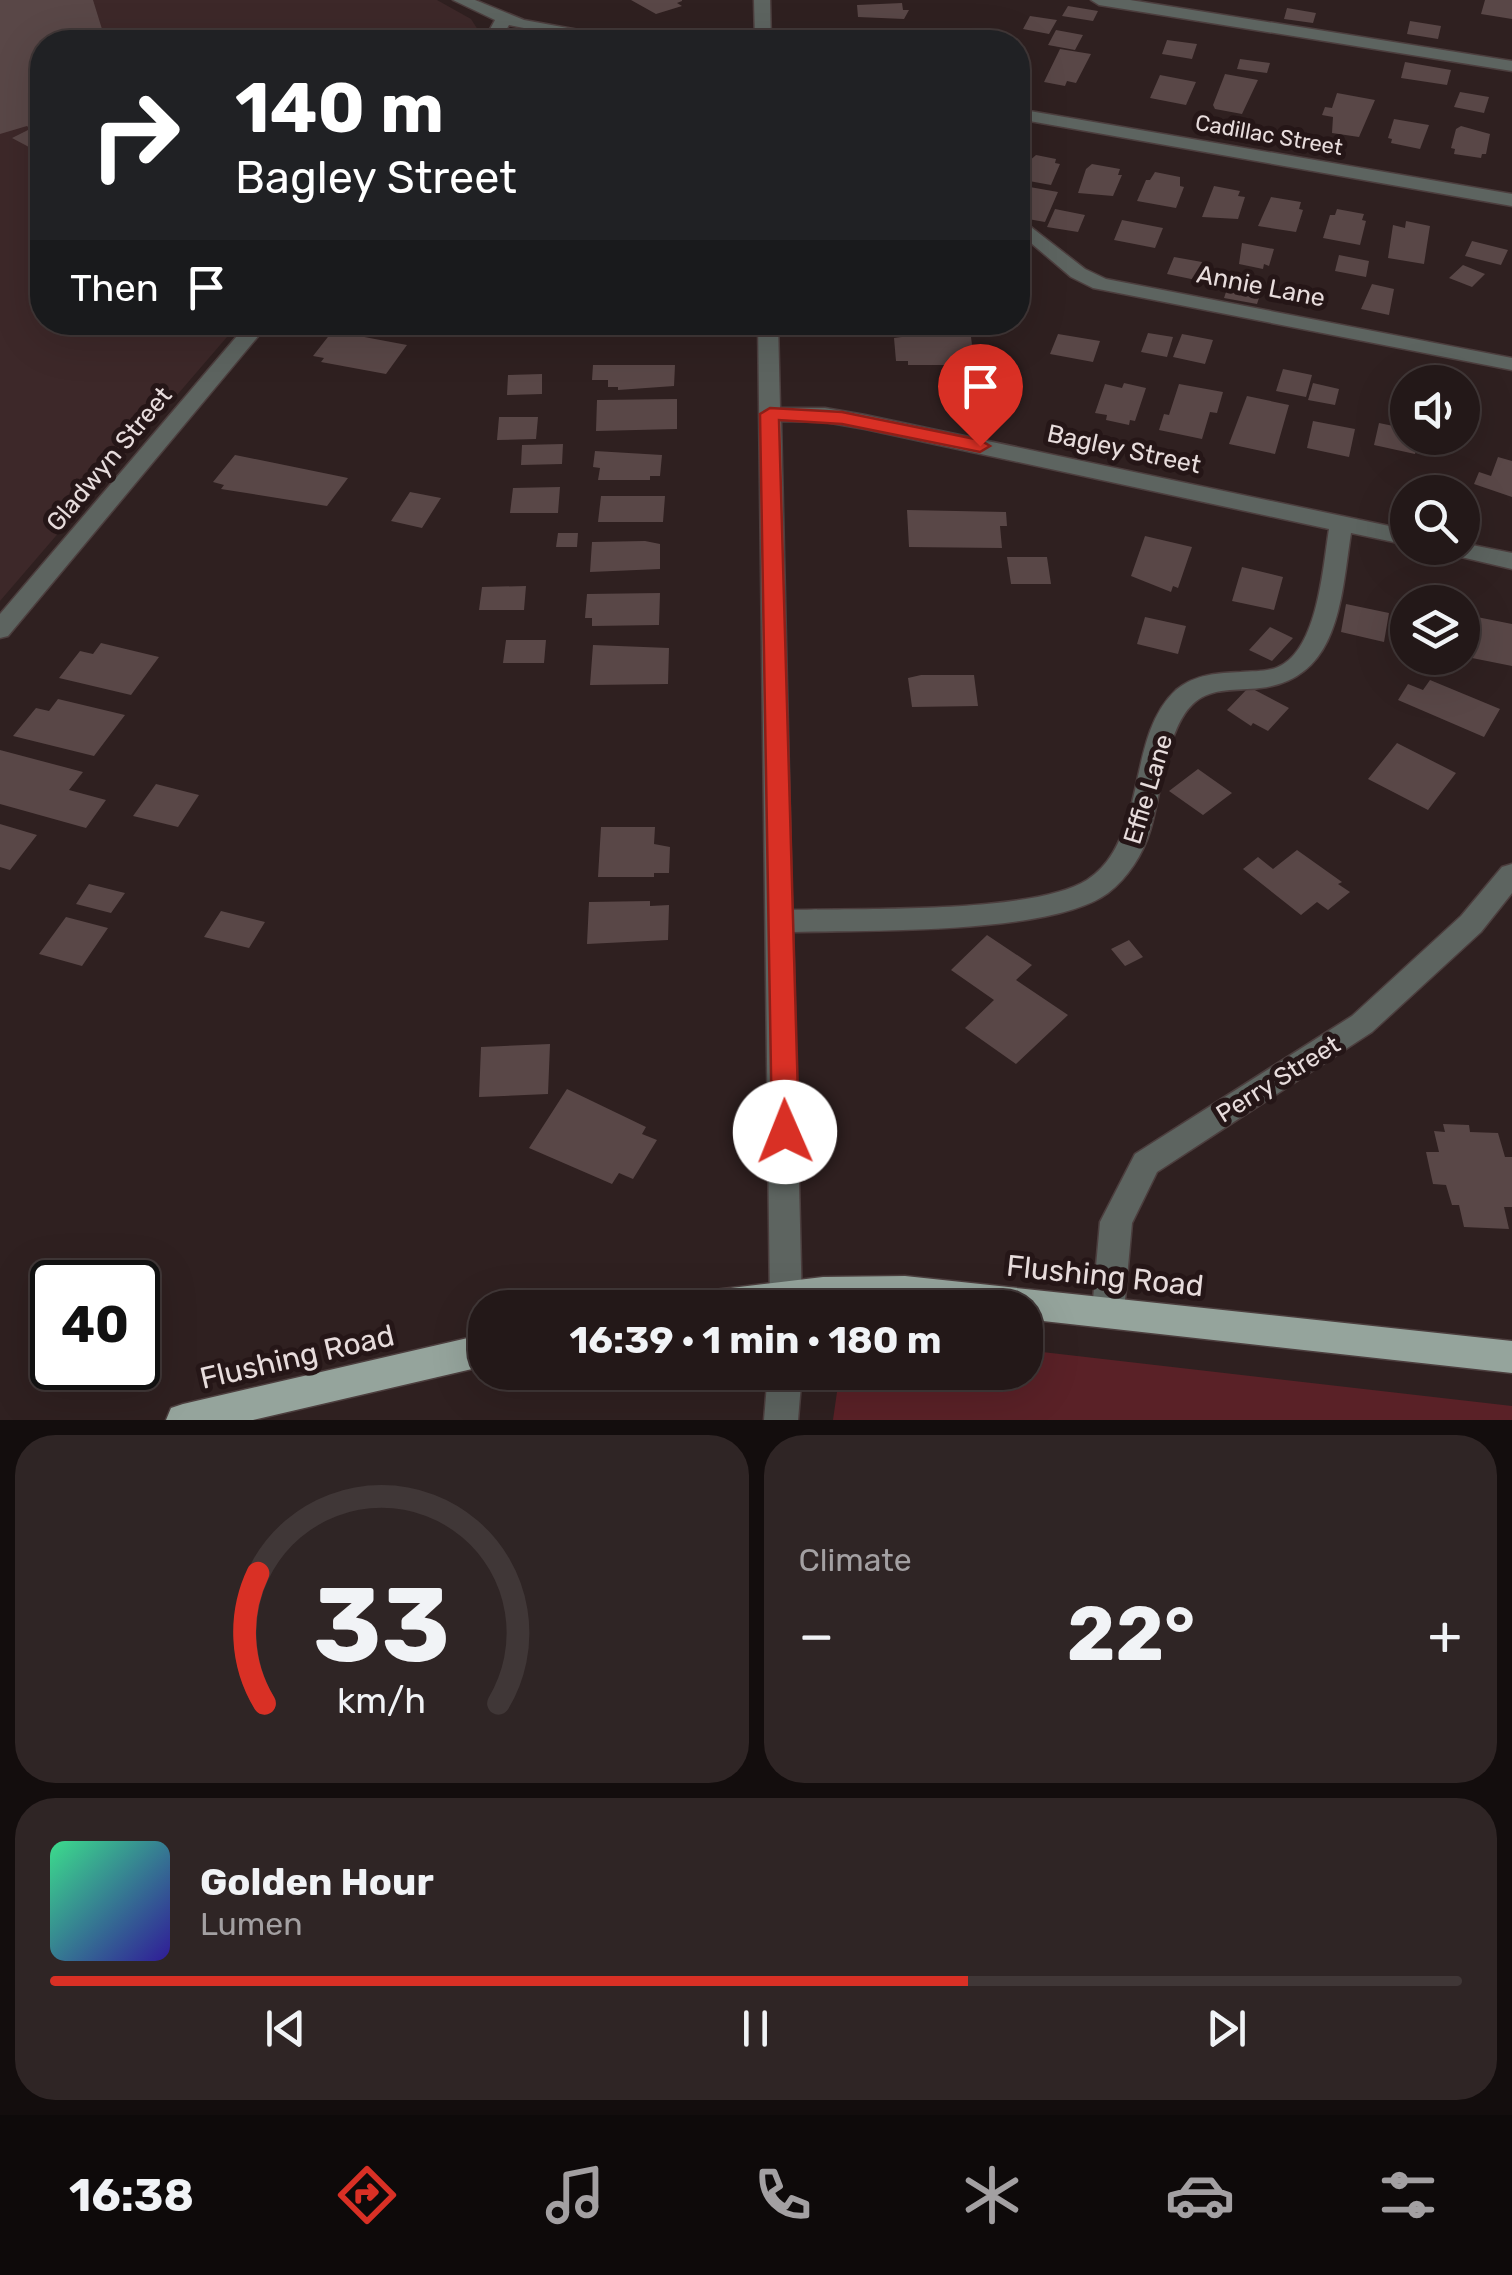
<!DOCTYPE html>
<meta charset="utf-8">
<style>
body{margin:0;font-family:Rubik,sans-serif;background:#2f2525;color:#f1f3f6;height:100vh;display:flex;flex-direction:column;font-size:38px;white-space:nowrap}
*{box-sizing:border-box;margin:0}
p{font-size:32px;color:#a3a0a2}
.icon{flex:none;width:55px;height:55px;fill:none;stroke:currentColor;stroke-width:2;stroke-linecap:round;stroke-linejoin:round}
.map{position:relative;height:1420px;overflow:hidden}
.drawer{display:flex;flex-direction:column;gap:15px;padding:15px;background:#130d0d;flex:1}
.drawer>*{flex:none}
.hud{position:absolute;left:30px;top:30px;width:1000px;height:305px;border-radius:40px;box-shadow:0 10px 40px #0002,0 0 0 2px #403737;background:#202124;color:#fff;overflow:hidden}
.tools{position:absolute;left:1390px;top:365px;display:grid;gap:20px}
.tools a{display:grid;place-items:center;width:90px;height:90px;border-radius:50%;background:#231818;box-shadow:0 10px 40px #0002,0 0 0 2px #403737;font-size:50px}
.speed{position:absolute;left:30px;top:1260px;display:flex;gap:20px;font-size:50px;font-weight:700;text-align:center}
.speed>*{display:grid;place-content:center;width:130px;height:130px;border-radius:50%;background:#231818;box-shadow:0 10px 40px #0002,0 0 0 2px #403737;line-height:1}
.speed .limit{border:5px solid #111;border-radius:15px;background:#fff;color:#111}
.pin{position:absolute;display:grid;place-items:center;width:85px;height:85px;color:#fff;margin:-102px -42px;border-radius:50% 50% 50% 0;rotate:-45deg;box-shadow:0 0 10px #0007}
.pin .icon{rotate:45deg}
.me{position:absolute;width:110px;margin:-55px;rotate:359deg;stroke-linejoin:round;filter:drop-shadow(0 0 8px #0008)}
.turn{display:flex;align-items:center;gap:35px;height:210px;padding:0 40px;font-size:45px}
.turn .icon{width:130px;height:130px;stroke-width:2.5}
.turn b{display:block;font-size:70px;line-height:85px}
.then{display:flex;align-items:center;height:95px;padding:0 40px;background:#0003;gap:20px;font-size:38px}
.big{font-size:75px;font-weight:700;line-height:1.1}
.drawer .tile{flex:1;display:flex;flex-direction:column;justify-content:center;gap:15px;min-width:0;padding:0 35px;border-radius:40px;background:#2f2525}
.drawer .dial{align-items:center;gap:0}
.dial svg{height:260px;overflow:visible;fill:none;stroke:#403737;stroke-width:7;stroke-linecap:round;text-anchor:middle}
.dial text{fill:#f1f3f6;stroke:none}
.song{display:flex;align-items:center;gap:30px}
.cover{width:120px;height:120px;border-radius:15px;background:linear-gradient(135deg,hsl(150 70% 55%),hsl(250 70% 35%))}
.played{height:10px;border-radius:5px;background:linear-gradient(90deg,#d93025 65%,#403737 65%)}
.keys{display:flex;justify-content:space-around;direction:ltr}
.heat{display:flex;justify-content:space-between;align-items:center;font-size:55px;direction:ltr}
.drawer .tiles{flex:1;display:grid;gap:15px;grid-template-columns:1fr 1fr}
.tile:last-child{grid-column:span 2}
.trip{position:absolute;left:468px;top:1290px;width:575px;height:100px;border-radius:40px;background:#231818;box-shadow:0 10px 40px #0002,0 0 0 2px #403737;font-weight:700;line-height:100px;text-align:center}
.tabs{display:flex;height:160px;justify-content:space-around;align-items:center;background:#0e0a0a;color:#a3a0a2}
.tabs .icon{width:70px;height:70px}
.tabs .current{color:#d93025}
.tabs b{font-size:45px;color:#f1f3f6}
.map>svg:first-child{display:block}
</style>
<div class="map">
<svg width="1512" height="1420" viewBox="0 0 1512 1420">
<rect width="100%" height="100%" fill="#2f2020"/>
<path fill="#3d2829" d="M 0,0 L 437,0 L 471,19 L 478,30 L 475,42 L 42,42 L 42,322 L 239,323 L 0,601 Z"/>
<path fill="#5a2127" d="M 1025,1350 L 1512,1406 L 1512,1420 L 833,1420 L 837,1392 L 846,1373 L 1025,1372 Z"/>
<path fill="#594747" d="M 0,0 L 93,0 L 106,42 L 42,42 L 42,154 L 12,138 L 30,129 L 27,126 L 0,134 Z
M 631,0 L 682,0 L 682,1 L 677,3 L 682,6 L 656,14 Z
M 1485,0 L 1512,0 L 1512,19 L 1481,14 Z
M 902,3 L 903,10 L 909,10 L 904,19 L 858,17 L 857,5 Z
M 1068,6 L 1098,11 L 1093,21 L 1062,16 Z
M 1287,8 L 1316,13 L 1313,23 L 1284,19 Z
M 1030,16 L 1057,20 L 1049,34 L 1023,29 Z
M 1410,21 L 1441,26 L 1438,39 L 1407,34 Z
M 856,30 L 923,30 L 925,42 L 857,42 Z
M 1056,30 L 1083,35 L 1075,50 L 1048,45 Z
M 1167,40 L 1197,44 L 1192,59 L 1162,54 Z
M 1060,49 L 1091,54 L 1076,83 L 1067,81 L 1065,86 L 1044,82 Z
M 1240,59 L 1270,63 L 1267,73 L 1237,69 Z
M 1405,62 L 1451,70 L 1447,85 L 1401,78 Z
M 1225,74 L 1258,80 L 1242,114 L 1215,109 L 1213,105 Z
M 1160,75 L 1196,82 L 1186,105 L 1150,98 Z
M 1460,92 L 1489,97 L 1484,113 L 1454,107 Z
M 1337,93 L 1375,100 L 1359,137 L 1332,133 L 1333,117 L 1322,115 L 1325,107 L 1332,108 Z
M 1394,119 L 1429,125 L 1420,149 L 1391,143 L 1392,139 L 1388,138 Z
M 1461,126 L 1490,134 L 1486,154 L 1482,154 L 1481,158 L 1454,154 L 1455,149 L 1451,148 L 1456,129 Z
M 1036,155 L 1056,159 L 1055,163 L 1060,164 L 1051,185 L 1018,179 L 1020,169 Z
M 1092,164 L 1120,169 L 1118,175 L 1122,175 L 1113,196 L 1078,193 L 1086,169 Z
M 1155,172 L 1180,177 L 1180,186 L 1184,187 L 1176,208 L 1137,201 L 1146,180 L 1150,180 Z
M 1024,186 L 1058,192 L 1045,222 L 1028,219 L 1021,212 L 1024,205 L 1018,204 L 1018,199 Z
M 1214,186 L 1240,191 L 1238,196 L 1245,197 L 1238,219 L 1202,217 Z
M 1271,197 L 1301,202 L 1299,209 L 1303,210 L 1296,232 L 1258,226 Z
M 1055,209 L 1085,215 L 1078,232 L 1047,227 Z
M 1337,209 L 1364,214 L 1362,220 L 1366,221 L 1360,245 L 1323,238 L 1330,215 L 1335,215 Z
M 1122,220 L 1163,228 L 1155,248 L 1114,240 Z
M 1406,221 L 1430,226 L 1424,264 L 1388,258 L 1393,225 L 1405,228 Z
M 1472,241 L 1508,250 L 1501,265 L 1465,256 Z
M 1242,243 L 1274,249 L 1269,266 L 1264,264 L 1263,269 L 1239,264 Z
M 1339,255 L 1369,261 L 1366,277 L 1335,271 Z
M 1174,257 L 1202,262 L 1196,280 L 1167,274 Z
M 1463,265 L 1485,274 L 1472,287 L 1449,278 Z
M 1230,280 L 1263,286 L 1257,304 L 1224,298 Z
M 1372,284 L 1394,289 L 1389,315 L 1361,309 Z
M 376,322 L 425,322 L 418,332 Z
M 908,323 L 955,323 L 957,336 L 971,337 L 973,353 L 964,353 L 965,365 L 908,365 L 908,361 L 896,361 L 894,338 L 909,336 Z
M 331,333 L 343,333 L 407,345 L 386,374 L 321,362 L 324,358 L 313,356 Z
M 1148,333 L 1173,337 L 1167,357 L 1141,352 Z
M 1058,334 L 1100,341 L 1093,362 L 1050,354 Z
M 1182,334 L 1213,340 L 1205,364 L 1173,357 Z
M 593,365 L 675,365 L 674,386 L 618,390 L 618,387 L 608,387 L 608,380 L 592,380 Z
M 1283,369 L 1312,375 L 1306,397 L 1276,391 Z
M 542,374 L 542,394 L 507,395 L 508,375 Z
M 1124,383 L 1146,388 L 1135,421 L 1130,420 L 1129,425 L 1106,420 L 1107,415 L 1095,413 L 1105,384 L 1122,388 Z
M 1313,383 L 1339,389 L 1335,405 L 1308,400 Z
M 1179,384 L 1223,392 L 1217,413 L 1210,412 L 1202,439 L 1159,430 L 1164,414 L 1169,415 Z
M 1247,396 L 1289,405 L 1275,454 L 1229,444 Z
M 677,399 L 677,429 L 596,431 L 597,400 Z
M 499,417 L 538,417 L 536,439 L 497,440 Z
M 1313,421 L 1355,429 L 1349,457 L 1307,448 Z
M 1379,423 L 1408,429 L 1408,438 L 1419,438 L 1415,454 L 1374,445 Z
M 563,444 L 562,464 L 521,465 L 522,445 Z
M 595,451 L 662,455 L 660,476 L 650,476 L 650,480 L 598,480 L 600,468 L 593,467 Z
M 235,455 L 348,478 L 327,506 L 221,489 L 224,485 L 213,482 Z
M 1498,457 L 1512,461 L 1512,497 L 1474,484 L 1479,472 L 1491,476 Z
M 560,487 L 558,513 L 510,513 L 513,488 Z
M 410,492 L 441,498 L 422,528 L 391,521 Z
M 601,496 L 665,496 L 663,522 L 598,522 Z
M 907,510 L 1006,512 L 1007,526 L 1000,526 L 1002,548 L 909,547 Z
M 558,533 L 578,533 L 577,547 L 556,547 Z
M 1145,536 L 1192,547 L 1178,588 L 1173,586 L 1171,592 L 1131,576 Z
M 645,541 L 660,544 L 660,569 L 590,572 L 592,542 Z
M 1007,557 L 1047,557 L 1051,584 L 1011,584 Z
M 1242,567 L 1283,577 L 1274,610 L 1232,601 Z
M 526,586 L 524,610 L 479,610 L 482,587 Z
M 660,593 L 659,625 L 592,626 L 592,618 L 585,618 L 587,594 Z
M 1346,604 L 1389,613 L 1384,642 L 1341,632 Z
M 1462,614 L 1512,624 L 1512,666 L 1462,656 Z
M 1145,617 L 1186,626 L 1178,654 L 1137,644 Z
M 1270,627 L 1293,638 L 1272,661 L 1249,650 Z
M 506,640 L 546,640 L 544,663 L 503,663 Z
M 101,643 L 159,657 L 131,695 L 59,678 L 80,651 L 93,654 Z
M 593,645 L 669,648 L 668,684 L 590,685 Z
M 921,675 L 974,675 L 978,706 L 912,707 L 908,678 Z
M 1430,680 L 1500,709 L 1484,737 L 1398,700 L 1408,684 L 1423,690 Z
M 1249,687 L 1289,708 L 1268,731 L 1253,723 L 1251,726 L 1227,710 Z
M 58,699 L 125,715 L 94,756 L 13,736 L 36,708 L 49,711 Z
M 1397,743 L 1456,773 L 1428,810 L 1368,779 Z
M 0,750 L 83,772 L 69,790 L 106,800 L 86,828 L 0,804 Z
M 1198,769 L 1232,793 L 1203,815 L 1169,791 Z
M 156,784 L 199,795 L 178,827 L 133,816 Z
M 0,824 L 37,835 L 10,870 L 0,867 Z
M 601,827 L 655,827 L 654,844 L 670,847 L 669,873 L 654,873 L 654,877 L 598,877 Z
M 1297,850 L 1342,882 L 1338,884 L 1350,892 L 1328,910 L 1317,902 L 1301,915 L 1243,869 L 1258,857 L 1273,869 Z
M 89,884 L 125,893 L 111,913 L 76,904 Z
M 650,901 L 650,906 L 669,905 L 668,940 L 587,944 L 589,902 Z
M 221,911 L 265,922 L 249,948 L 204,937 Z
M 66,917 L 108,928 L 82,966 L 39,954 Z
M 987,935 L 1032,965 L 1016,980 L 1068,1015 L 1016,1064 L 965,1028 L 994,1000 L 951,970 Z
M 1129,940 L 1143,957 L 1125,966 L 1111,949 Z
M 550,1044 L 548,1094 L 479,1097 L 481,1047 Z
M 567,1089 L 646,1127 L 642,1134 L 657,1140 L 633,1179 L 619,1173 L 612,1184 L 529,1148 Z
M 1443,1124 L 1469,1125 L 1470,1132 L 1498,1133 L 1505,1157 L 1512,1157 L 1512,1207 L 1504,1207 L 1509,1229 L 1464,1227 L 1459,1205 L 1452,1205 L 1446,1185 L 1433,1184 L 1426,1152 L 1439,1152 L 1434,1131 L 1445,1132 Z"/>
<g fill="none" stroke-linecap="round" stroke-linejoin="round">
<defs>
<path id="minor" d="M 453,0 L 475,0 L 524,20 L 617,37 L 625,42 L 593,42 L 509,25 L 499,42 L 483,42 L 495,20 Z
M 754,0 L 770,0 L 771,42 L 755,42 Z
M 1091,0 L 1130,0 L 1512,61 L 1512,71 L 1099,5 Z
M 1018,109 L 1512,194 L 1512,206 L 1018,119 Z
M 1018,217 L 1085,269 L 1106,279 L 1512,358 L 1512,370 L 1093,288 L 1071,277 L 1018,232 Z
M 249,322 L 270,322 L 8,636 L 0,638 L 0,614 Z
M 758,322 L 778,322 L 780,408 L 825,408 L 865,415 L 1408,530 L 1408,545 L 1351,533 C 1341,597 1340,679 1260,688 C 1237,691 1213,687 1195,702 C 1166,726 1161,796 1150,831 C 1143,854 1128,878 1108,893 C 1051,935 867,930 793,932 L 802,1308 L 770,1308 ZM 781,421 L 825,422 L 865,429 L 1329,529 C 1323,566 1318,650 1278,667 C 1267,672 1252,671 1241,672 C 1218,673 1195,674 1176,690 C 1142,721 1141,777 1128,817 C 1120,842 1110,865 1087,880 C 1033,914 860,908 792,910 Z
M 1462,543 L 1512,553 L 1512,569 L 1444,553 L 1440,548 L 1462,548 Z
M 1512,864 L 1512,893 L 1481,932 L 1372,1032 L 1157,1172 L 1132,1223 L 1124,1311 L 1119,1322 L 1108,1326 L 1097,1322 L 1092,1311 L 1100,1222 L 1135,1154 L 1352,1016 L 1461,916 L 1502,867 Z
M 768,1372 L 802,1372 L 798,1420 L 764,1420 Z"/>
<path id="major" d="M 905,1276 L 1512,1341 L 1512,1373 L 1025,1319 L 1025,1308 L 673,1308 L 678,1297 L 689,1293 L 823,1277 Z
M 485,1334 L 485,1366 L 253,1420 L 166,1420 L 171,1408 L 183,1404 Z"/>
</defs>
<use href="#minor" stroke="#4c3e3e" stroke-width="3"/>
<use href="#major" stroke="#4c3e3e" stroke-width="3"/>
<use href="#minor" fill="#5d6460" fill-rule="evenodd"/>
<use href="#major" fill="#95a49c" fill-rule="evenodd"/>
</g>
<path fill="#d93025" stroke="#8d1f18" stroke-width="2.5" d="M 770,408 L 842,412 L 980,440 L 990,446 L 980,452 L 842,424 L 779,420 L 799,1132 L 795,1141 L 785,1144 L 776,1141 L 772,1132 L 760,414 Z"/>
<g text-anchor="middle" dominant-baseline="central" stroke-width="10" stroke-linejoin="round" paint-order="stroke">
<g font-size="22" fill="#e7dcdc" stroke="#251617">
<text transform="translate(1269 135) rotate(10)">Cadillac Street</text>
</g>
<g font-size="25" fill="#e7dcdc" stroke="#251617">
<text transform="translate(1261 286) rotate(11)">Annie Lane</text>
<text transform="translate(1124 449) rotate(12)">Bagley Street</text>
<text transform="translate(109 459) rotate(-50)">Gladwyn Street</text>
<text transform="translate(1148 789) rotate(-73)">Effie Lane</text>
<text transform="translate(1278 1079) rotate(-32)">Perry Street</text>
</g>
<g font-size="30" fill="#e7dcdc" stroke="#251617">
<text transform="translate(1105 1276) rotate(6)">Flushing Road</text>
<text transform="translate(297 1357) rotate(-13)">Flushing Road</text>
</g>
</g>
</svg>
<div class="tools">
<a><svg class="icon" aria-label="sound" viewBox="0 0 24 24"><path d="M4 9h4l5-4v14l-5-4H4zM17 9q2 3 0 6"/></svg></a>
<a><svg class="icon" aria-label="search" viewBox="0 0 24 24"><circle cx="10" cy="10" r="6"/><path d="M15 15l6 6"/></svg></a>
<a><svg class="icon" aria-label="layers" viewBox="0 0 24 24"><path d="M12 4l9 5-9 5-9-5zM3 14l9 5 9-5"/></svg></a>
</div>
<div class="speed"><div class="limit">40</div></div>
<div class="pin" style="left:980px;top:446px;background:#d93025"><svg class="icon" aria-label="arrive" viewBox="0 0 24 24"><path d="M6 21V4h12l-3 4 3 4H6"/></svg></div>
<svg class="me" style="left:785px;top:1132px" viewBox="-20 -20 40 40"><circle r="19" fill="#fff"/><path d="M0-13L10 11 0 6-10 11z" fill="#d93025"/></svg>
<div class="trip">16:39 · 1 min · 180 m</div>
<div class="hud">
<div class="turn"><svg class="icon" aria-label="right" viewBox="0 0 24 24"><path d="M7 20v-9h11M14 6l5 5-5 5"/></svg><div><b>140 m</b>Bagley Street</div></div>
<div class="then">Then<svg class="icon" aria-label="arrive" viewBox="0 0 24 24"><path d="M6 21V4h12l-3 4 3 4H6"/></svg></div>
</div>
</div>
<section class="drawer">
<div class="tiles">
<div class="tile dial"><svg viewBox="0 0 100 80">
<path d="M14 69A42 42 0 1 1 86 69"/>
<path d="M14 69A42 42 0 0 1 12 29" stroke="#d93025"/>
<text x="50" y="56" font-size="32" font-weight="700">33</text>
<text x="50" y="72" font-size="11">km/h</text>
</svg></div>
<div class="tile"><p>Climate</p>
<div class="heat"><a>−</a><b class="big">22°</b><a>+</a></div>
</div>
<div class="tile">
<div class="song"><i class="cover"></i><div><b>Golden Hour</b><p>Lumen</p></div></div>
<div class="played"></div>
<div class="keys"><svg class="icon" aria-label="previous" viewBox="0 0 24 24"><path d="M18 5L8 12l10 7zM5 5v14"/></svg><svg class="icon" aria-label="pause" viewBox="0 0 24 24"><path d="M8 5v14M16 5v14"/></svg><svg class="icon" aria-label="next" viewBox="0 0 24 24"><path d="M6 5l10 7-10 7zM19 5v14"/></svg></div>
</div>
</div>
</section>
<nav class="tabs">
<b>16:38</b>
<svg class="icon current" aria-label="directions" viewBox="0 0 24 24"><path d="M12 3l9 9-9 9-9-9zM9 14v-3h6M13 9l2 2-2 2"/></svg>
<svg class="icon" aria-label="music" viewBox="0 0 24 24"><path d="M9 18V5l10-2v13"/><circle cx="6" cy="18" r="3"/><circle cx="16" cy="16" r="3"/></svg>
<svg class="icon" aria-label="phone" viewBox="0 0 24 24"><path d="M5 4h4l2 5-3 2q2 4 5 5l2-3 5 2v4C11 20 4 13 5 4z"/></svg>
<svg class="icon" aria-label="climate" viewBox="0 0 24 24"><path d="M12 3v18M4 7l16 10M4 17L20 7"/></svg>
<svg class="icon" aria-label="car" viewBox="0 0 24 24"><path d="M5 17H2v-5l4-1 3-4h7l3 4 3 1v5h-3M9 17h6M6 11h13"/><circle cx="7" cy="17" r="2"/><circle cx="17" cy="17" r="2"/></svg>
<svg class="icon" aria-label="filters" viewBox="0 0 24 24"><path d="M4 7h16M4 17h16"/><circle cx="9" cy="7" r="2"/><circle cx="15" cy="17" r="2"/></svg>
</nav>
